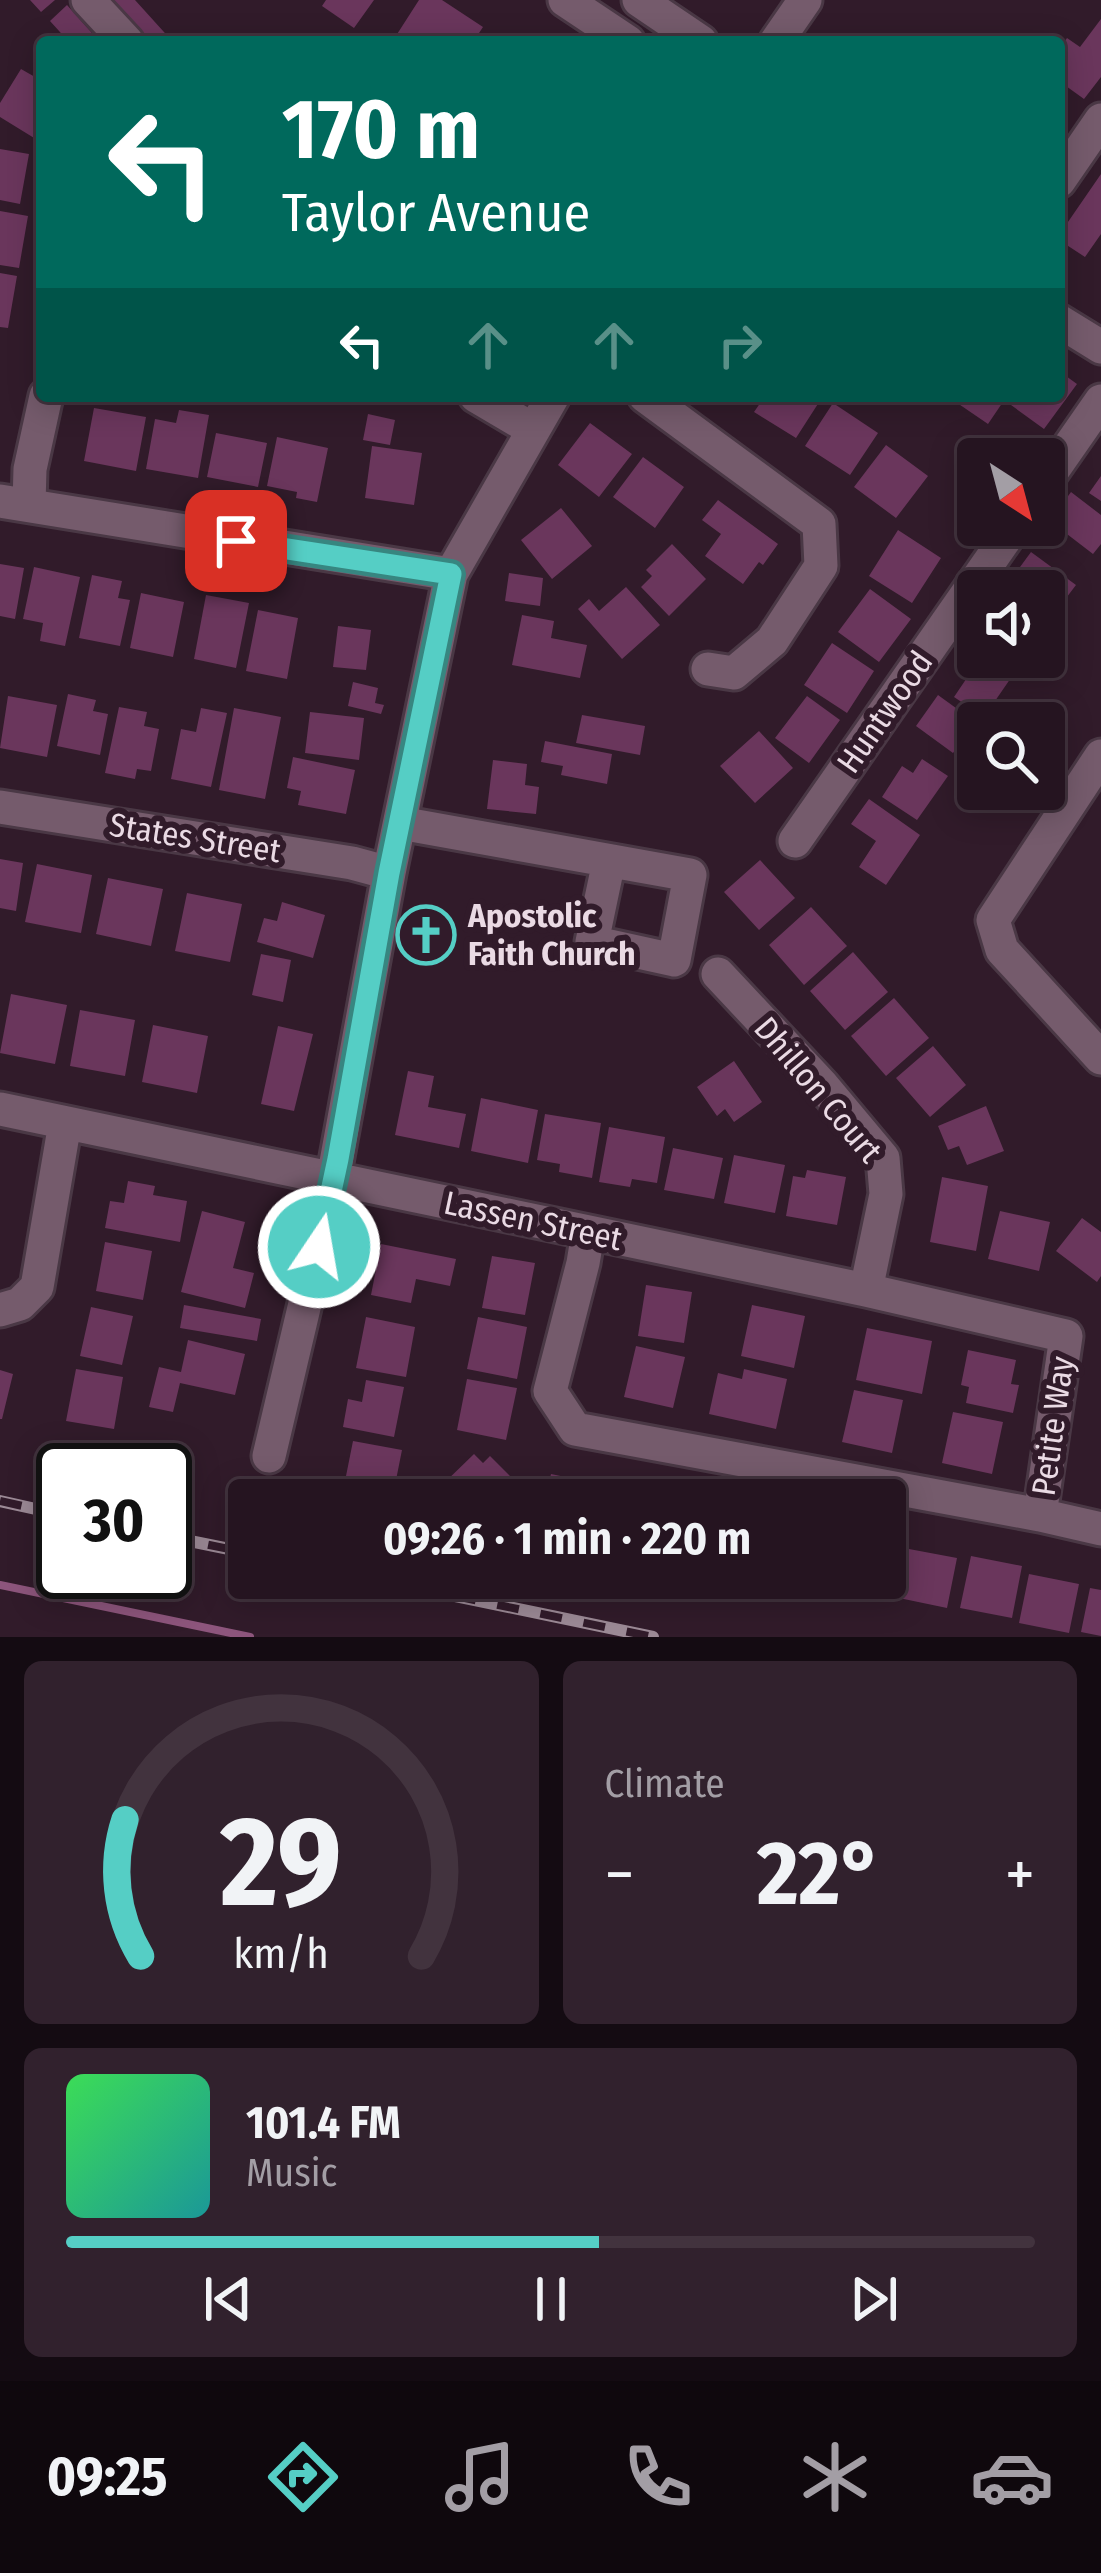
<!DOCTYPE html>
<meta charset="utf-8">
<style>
body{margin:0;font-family:"Fira Sans Condensed",sans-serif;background:#31212d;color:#f1f3f6;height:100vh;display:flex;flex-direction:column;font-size:45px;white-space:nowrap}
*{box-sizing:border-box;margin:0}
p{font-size:39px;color:#a39ea5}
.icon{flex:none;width:66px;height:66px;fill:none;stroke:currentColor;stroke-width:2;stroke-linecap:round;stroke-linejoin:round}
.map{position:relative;height:1637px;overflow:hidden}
.drawer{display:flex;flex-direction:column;gap:24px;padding:24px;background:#140b12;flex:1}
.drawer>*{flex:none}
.top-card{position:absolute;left:36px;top:36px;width:1029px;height:366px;border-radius:12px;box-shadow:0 6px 30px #0003,0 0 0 3px #42333e;background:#00695c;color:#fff;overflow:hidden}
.needle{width:78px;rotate:144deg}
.buttons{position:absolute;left:957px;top:438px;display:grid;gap:24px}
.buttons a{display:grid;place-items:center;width:108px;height:108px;border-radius:12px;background:#251420;box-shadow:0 6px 30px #0003,0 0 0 3px #42333e;font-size:60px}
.speed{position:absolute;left:36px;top:1443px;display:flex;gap:24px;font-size:60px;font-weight:700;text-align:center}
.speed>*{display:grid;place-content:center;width:156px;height:156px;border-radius:50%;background:#251420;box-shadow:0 6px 30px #0003,0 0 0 3px #42333e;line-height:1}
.speed .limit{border:6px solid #111;border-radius:18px;background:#fff;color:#111}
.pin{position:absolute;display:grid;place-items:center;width:102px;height:102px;color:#fff;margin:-51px;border-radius:24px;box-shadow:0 6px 18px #0006}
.me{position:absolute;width:132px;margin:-66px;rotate:12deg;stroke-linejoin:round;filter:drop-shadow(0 0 9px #0008)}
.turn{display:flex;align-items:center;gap:42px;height:252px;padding:0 48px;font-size:54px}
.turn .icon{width:156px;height:156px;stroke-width:2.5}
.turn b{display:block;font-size:84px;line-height:102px}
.lanes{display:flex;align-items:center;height:114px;padding:0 48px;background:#0003;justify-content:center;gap:60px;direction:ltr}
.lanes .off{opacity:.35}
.big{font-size:90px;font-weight:700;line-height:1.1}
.drawer .widget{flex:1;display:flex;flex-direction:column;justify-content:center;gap:18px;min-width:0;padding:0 42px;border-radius:18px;background:#31212d}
.drawer .dial{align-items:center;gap:0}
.dial svg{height:312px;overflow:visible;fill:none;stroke:#42333e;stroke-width:7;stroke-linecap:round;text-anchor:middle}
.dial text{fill:#f1f3f6;stroke:none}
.song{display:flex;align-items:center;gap:36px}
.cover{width:144px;height:144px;border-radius:18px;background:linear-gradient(135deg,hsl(130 70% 55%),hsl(180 70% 35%))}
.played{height:12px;border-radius:6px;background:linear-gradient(90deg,#55cec5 55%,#42333e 55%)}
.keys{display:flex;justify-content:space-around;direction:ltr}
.heat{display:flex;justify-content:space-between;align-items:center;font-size:66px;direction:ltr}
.drawer .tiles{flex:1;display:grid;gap:24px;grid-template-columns:1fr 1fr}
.widget:last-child{grid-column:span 2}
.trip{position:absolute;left:228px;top:1479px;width:678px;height:120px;border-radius:12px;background:#251420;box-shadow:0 6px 30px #0003,0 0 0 3px #42333e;font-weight:700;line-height:120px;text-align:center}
.tabs{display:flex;height:192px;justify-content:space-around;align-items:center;background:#0f080d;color:#a39ea5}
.tabs .icon{width:84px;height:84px}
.tabs .active{color:#55cec5}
.tabs b{font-size:54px;color:#f1f3f6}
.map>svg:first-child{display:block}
</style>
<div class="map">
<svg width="1101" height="1637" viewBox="0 0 1101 1637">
<rect width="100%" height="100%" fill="#311b2a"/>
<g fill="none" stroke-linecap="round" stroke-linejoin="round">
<path stroke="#8d557c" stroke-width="8" d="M 0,1585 L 250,1637"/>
</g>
<path fill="#6a365c" d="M 30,0 L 55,0 L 41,12 Z
M 104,0 L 135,0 L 173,42 L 143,42 Z
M 326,0 L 374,0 L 354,28 L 322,6 Z
M 419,0 L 442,0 L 483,27 L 473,42 L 392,42 Z
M 67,5 L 100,42 L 69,42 L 50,21 Z
M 1101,19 L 1101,77 L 1084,99 L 1059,81 L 1059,50 L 1067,38 L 1080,47 Z
M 21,69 L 42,81 L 42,136 L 39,141 L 0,117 L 0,103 Z
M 0,149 L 29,154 L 20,204 L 0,200 Z
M 1101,174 L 1101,234 L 1085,257 L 1059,240 L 1059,235 Z
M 0,211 L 28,216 L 19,268 L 0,265 Z
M 0,273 L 17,276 L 8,328 L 0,327 Z
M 1059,371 L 1077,384 L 1044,429 L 1011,405 L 1018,396 L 1059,396 Z
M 765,396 L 823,396 L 796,438 L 754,412 Z
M 947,396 L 1007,396 L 988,424 Z
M 833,403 L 878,433 L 850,475 L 805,446 Z
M 94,408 L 146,417 L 136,471 L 84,461 Z
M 179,410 L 209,415 L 198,478 L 146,469 L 155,419 L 176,423 Z
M 368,414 L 395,420 L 390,445 L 363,440 Z
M 590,423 L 632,454 L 599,497 L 558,465 Z
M 216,433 L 267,443 L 258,487 L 207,477 Z
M 277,437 L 328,448 L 317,502 L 296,498 L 297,492 L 267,486 Z
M 886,445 L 928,476 L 896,518 L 854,487 Z
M 372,446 L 422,453 L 414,505 L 365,498 Z
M 643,457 L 684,487 L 655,528 L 613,497 Z
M 1101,476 L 1101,501 L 1089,493 Z
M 1071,492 L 1101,515 L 1101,544 L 1093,554 L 1050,521 Z
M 718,500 L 778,544 L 763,565 L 759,562 L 743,584 L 705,556 L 721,534 L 702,520 Z
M 561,508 L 592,546 L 552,579 L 521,540 Z
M 898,530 L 941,558 L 912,603 L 869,576 Z
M 672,544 L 706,579 L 669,616 L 641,587 L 652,576 L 646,570 Z
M 1031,552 L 1076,585 L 1054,614 L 1044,607 L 1044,591 L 1022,591 L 1009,582 Z
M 0,564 L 24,568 L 15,619 L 0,616 Z
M 34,567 L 80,577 L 65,646 L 40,641 L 43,623 L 23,619 Z
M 509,573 L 543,578 L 540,606 L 505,601 Z
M 92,575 L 122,581 L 118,598 L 130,600 L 120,646 L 79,638 Z
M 626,587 L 660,625 L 622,659 L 578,609 L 589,599 L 599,611 Z
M 870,589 L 911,619 L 879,662 L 838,632 Z
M 141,593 L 184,602 L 173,657 L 130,648 Z
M 206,595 L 249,603 L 236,668 L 194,659 Z
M 258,610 L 298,618 L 287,679 L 246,671 Z
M 522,615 L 554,621 L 551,638 L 587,645 L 580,678 L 512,665 Z
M 338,626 L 371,630 L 366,670 L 333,667 Z
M 832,643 L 874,671 L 847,713 L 804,685 Z
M 981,657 L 993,657 L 1015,672 L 984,717 L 954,697 Z
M 353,682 L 378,688 L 375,703 L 384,705 L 381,714 L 348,706 Z
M 68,694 L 96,700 L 93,711 L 108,714 L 100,755 L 57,746 Z
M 938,695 L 978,724 L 969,740 L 965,737 L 953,753 L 916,726 Z
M 8,696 L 57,705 L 47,757 L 0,748 Z
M 807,696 L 840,720 L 809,763 L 775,738 Z
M 119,707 L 147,712 L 144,726 L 159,729 L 151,771 L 137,769 L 135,779 L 105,773 Z
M 201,708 L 227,713 L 211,787 L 171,779 L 181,729 L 196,732 Z
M 234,708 L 281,717 L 265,799 L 219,790 Z
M 310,712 L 364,718 L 359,760 L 305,753 Z
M 582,715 L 645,726 L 640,755 L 576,743 Z
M 759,731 L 793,768 L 755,803 L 720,766 Z
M 545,741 L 612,754 L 607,784 L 561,775 L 563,766 L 541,762 Z
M 293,757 L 355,770 L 346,814 L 298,805 L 301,791 L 287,788 Z
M 922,759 L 948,776 L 917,820 L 882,797 L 902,766 L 913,773 Z
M 493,760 L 527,764 L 525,785 L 539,787 L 536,814 L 487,809 Z
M 869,799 L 920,835 L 886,885 L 859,867 L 876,841 L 851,824 Z
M 0,859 L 23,863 L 16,911 L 0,908 Z
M 760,860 L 795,898 L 759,930 L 724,892 Z
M 37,864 L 92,875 L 81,933 L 25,922 Z
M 108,878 L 163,889 L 151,946 L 96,934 Z
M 187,893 L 242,904 L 230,962 L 175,951 Z
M 282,902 L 325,915 L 313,958 L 257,942 L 264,918 L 277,921 Z
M 811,907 L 847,946 L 804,985 L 769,945 Z
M 853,952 L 888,992 L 845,1030 L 810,991 Z
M 261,954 L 291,960 L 283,1002 L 252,995 Z
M 11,994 L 67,1005 L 55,1064 L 0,1053 Z
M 894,998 L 929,1038 L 886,1076 L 851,1036 Z
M 80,1010 L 135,1020 L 125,1076 L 70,1066 Z
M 153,1025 L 208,1036 L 197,1093 L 142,1082 Z
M 278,1026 L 313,1034 L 294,1111 L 261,1104 Z
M 933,1046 L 966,1085 L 930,1117 L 896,1078 Z
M 734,1061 L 762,1102 L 734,1122 L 725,1109 L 717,1116 L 697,1087 Z
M 408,1071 L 434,1076 L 428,1107 L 466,1114 L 459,1148 L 395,1135 Z
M 481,1098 L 538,1110 L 528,1163 L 471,1151 Z
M 986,1106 L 1004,1151 L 967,1165 L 959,1146 L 948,1150 L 938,1126 Z
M 545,1114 L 601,1123 L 592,1178 L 559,1172 L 560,1164 L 537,1160 Z
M 609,1127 L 665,1137 L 657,1183 L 632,1179 L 630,1187 L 599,1182 Z
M 673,1148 L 723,1158 L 714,1199 L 664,1190 Z
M 734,1155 L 785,1165 L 775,1213 L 724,1203 Z
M 807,1170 L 846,1177 L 837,1225 L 786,1216 L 793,1176 L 805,1178 Z
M 942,1177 L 988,1186 L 976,1251 L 930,1242 Z
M 128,1181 L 155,1186 L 153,1195 L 187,1201 L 180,1242 L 105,1228 L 110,1201 L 124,1203 Z
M 202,1211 L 245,1222 L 233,1268 L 254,1273 L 245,1308 L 181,1292 Z
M 1000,1211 L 1050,1222 L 1039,1271 L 988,1259 Z
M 1082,1218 L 1101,1232 L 1101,1276 L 1097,1282 L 1056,1251 Z
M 105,1242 L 152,1251 L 143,1300 L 96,1291 Z
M 381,1244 L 456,1259 L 450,1286 L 416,1279 L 411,1303 L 371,1295 Z
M 492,1256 L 535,1263 L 525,1315 L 482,1308 Z
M 646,1285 L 692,1292 L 684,1343 L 638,1336 Z
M 184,1305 L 261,1319 L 257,1341 L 180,1328 Z
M 752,1305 L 805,1316 L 794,1368 L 741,1356 Z
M 91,1307 L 133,1316 L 122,1365 L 80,1356 Z
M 366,1317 L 415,1327 L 406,1377 L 356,1368 Z
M 478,1317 L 527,1327 L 517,1379 L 467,1369 Z
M 867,1328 L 932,1341 L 922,1394 L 856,1380 Z
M 188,1340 L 245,1354 L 235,1395 L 180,1383 L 173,1412 L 149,1407 L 159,1367 L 181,1372 Z
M 636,1346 L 685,1357 L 673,1408 L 624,1397 Z
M 968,1350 L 1016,1360 L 1011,1384 L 1019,1385 L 1013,1413 L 966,1403 L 969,1387 L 961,1385 Z
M 76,1369 L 123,1377 L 114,1429 L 66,1421 Z
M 744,1369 L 787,1379 L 776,1429 L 709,1414 L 718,1373 L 742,1379 Z
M 0,1370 L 13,1374 L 2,1419 L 0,1419 Z
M 467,1379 L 517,1388 L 506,1440 L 457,1430 Z
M 366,1380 L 404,1387 L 394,1437 L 343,1427 L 348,1399 L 362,1402 Z
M 854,1390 L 903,1400 L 892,1453 L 842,1442 Z
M 953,1412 L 1003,1422 L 992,1474 L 942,1463 Z
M 353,1441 L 402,1450 L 392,1500 L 343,1491 Z
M 474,1454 L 483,1463 L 490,1456 L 517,1483 L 501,1500 L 453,1500 L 440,1487 Z
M 551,1474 L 599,1484 L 595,1500 L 533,1500 L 536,1489 L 547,1491 Z
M 608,1489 L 657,1498 L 657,1500 L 606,1500 Z
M 885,1546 L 899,1549 L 890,1599 L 855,1593 L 857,1578 L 885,1578 Z
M 909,1549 L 957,1558 L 947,1608 L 899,1598 Z
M 971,1556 L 1022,1566 L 1012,1618 L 960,1608 Z
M 1029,1574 L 1079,1584 L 1069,1633 L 1019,1623 Z
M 1090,1588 L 1101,1590 L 1101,1636 L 1081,1632 Z"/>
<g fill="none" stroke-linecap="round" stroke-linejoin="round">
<defs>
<path id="minor" d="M 88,0 L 127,42
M 565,0 L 628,42
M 639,0 L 701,42
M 776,42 L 805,0
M 1059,181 L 1101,120
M 1059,321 L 1101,347
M 476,396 L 532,429
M 645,396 L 819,524 L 821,566 L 772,641 L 734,673 L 708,669
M 1044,483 L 1101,401
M 0,501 L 451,574
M 29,504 L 30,469 L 46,396
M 1101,756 L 993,920 L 1002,950 L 1101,1058
M 0,807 L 352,863 L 389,873
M 400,823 L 690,875 L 674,960 L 592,942 L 609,861
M 795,841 L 1015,525
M 718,974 L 822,1085 L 883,1158 L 886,1194 L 866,1290
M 0,1109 L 866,1290 L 1066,1336 L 1040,1515
M 588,1233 L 583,1263 L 550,1391 L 575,1429 L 1040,1515 L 1101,1529
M 0,1310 L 20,1304 L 37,1287 L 65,1123
M 269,1456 L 328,1206 L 389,873 L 451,574 L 553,396"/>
</defs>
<use href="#minor" stroke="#4a3845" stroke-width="39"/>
<use href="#minor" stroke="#755b6c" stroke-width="33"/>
<defs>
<path id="rail" d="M 0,1501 L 63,1515
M 165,1536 L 249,1553
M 368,1578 L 653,1637"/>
</defs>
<use href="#rail" stroke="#9c8a96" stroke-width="12"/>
<use href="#rail" stroke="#311b2a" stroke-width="8" stroke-dasharray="22" stroke-linecap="butt"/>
</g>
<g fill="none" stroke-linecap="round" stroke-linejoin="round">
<defs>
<path id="route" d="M 236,541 L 451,574 L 389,873 L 338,1159 L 319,1247"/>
</defs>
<use href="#route" stroke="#378680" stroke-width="30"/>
<use href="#route" stroke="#55cec5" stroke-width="21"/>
</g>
<defs>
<symbol id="church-ring" viewBox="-11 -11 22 22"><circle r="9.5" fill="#311b2a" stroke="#55cec5" stroke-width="1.5"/><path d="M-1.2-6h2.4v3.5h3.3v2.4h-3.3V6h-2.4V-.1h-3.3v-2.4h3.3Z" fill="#55cec5"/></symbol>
</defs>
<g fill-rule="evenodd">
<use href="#church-ring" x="393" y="902" width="66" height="66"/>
</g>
<g text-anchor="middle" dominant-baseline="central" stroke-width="12" stroke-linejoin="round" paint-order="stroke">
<g font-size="33" fill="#eadae4" stroke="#311b2a">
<text transform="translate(885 712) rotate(-55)">Huntwood</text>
<text transform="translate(195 838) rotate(9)">States Street</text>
<text transform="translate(818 1090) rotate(50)">Dhillon Court</text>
<text transform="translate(533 1221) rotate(12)">Lassen Street</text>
<text transform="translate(1053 1426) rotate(-82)">Petite Way</text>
</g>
<g font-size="33" font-weight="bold" fill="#eadae4" stroke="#311b2a" text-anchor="start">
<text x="468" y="916">Apostolic<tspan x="468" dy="38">Faith Church</tspan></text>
</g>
</g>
</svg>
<div class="buttons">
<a><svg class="needle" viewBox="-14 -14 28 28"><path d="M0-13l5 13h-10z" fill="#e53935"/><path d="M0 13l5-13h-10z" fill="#a39ea5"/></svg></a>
<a><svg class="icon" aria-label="sound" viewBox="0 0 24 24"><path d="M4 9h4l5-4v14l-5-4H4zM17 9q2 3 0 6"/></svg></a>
<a><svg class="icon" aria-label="search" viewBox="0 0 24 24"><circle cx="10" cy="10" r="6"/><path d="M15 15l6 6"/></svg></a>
</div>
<div class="speed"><div class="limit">30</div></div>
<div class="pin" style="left:236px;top:541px;background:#d93025"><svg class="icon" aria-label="arrive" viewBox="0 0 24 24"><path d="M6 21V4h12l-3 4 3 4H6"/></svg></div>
<svg class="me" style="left:319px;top:1247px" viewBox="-20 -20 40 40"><circle r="17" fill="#55cec5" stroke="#fff" stroke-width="3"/><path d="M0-11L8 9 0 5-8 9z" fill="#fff"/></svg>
<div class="trip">09:26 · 1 min · 220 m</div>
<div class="top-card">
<div class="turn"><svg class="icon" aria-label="left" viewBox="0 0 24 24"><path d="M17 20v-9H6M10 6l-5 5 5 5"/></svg><div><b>170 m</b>Taylor Avenue</div></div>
<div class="lanes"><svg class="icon" aria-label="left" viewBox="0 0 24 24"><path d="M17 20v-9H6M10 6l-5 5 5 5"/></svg><svg class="icon off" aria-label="ahead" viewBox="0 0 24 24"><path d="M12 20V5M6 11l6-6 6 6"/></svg><svg class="icon off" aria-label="ahead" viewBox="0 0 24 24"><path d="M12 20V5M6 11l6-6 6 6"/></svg><svg class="icon off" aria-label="right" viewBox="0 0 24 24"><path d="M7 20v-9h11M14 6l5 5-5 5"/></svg></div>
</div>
</div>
<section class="drawer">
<div class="tiles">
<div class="widget dial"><svg viewBox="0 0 100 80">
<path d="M14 69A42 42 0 1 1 86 69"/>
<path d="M14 69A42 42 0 0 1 10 34" stroke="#55cec5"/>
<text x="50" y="56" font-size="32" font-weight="700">29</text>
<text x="50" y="72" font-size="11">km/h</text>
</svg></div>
<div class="widget"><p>Climate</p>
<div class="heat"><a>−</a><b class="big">22°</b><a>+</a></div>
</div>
<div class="widget">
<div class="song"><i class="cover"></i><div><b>101.4 FM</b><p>Music</p></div></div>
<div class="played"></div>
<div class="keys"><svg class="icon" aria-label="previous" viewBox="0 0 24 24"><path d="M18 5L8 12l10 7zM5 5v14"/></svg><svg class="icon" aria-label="pause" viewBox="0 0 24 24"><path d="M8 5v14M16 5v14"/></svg><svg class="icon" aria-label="next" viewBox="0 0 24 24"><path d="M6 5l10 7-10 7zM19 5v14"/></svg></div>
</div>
</div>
</section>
<nav class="tabs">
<b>09:25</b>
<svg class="icon active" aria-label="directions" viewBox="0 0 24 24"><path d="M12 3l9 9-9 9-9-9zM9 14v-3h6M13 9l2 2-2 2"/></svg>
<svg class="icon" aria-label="music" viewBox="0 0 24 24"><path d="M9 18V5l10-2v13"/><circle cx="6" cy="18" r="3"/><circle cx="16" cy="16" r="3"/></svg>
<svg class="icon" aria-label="phone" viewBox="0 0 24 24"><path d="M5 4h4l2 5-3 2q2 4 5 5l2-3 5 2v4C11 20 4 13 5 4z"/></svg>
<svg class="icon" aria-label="climate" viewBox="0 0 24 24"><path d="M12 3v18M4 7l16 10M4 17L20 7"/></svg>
<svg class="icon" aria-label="car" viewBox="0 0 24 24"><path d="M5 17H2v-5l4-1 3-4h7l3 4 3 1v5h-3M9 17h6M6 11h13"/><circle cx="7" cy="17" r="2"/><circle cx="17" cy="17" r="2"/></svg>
</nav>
